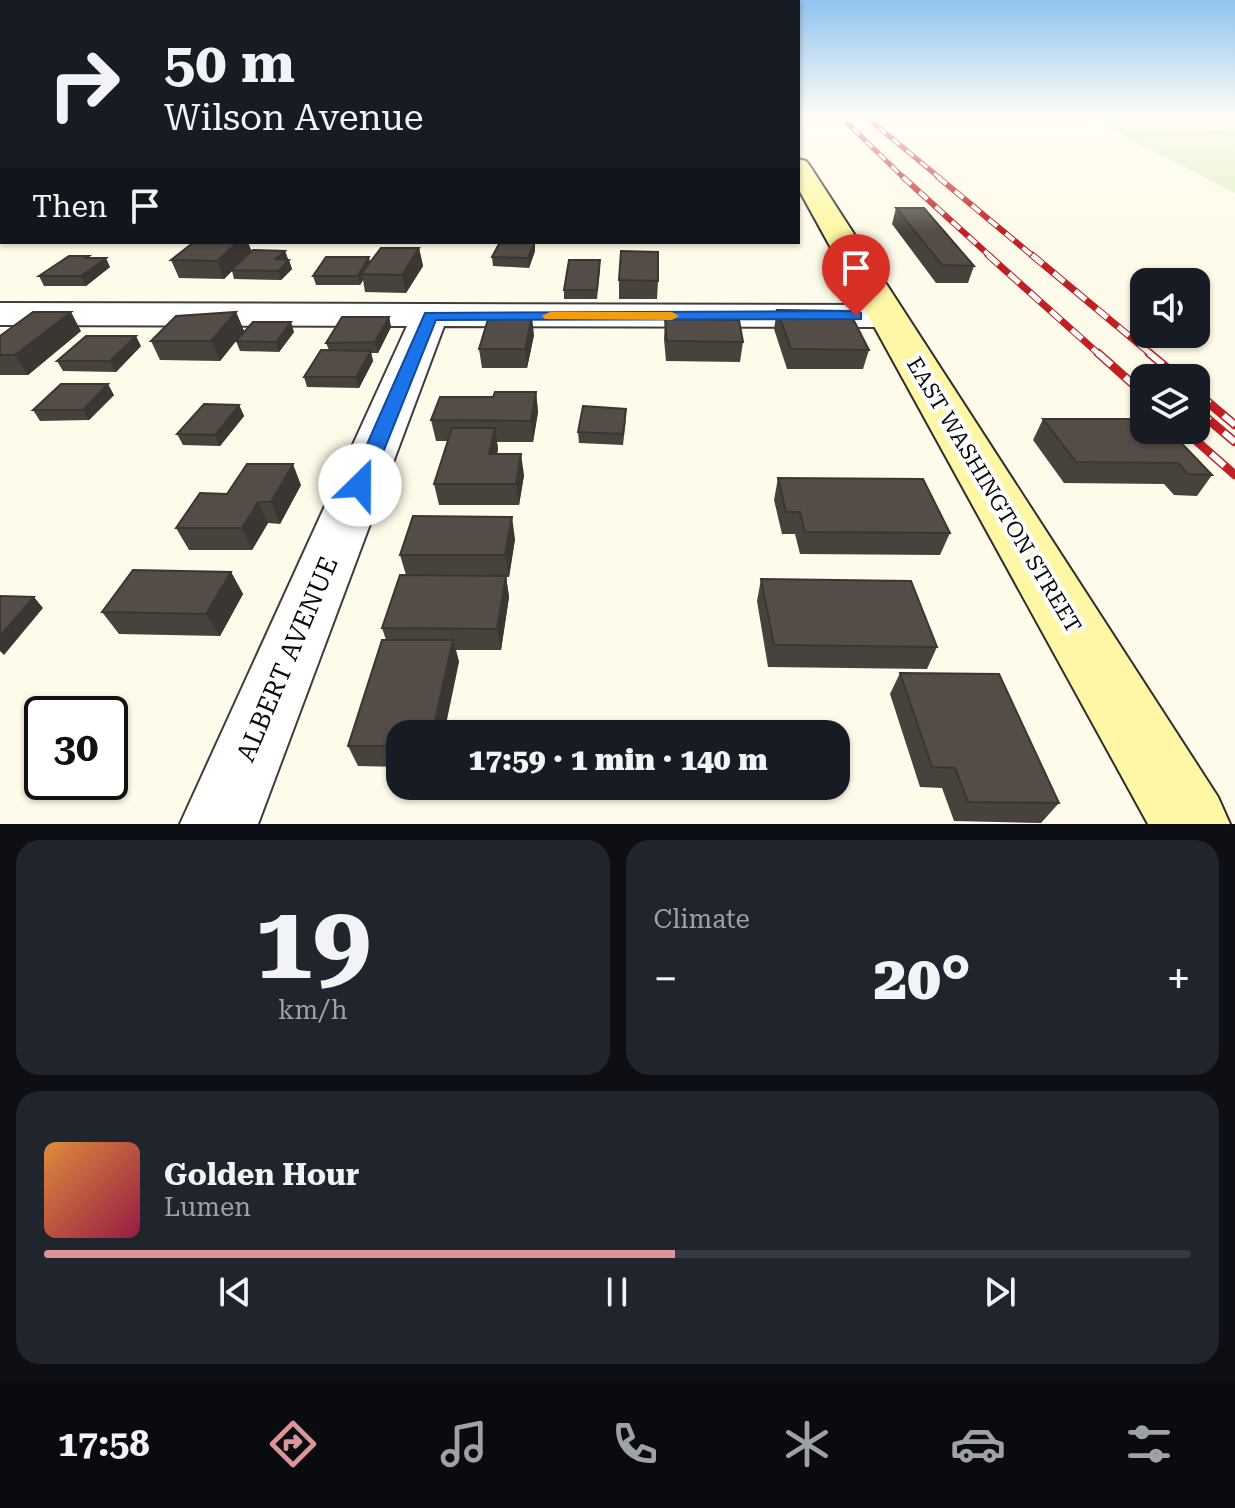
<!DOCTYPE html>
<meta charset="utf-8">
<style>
body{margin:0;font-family:"Roboto Serif",serif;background:#20242c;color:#f1f3f6;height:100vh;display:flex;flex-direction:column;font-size:30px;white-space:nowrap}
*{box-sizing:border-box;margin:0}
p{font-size:26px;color:#9ea1a6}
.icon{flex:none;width:44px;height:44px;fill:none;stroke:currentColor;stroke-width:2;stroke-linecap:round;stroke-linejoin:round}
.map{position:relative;height:824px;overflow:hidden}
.panel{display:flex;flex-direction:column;gap:16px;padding:16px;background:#0d0f14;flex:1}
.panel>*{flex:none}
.hud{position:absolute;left:0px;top:0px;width:800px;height:244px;box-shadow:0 2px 6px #0004;background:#171b24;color:#f1f3f6;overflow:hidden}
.buttons{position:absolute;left:1130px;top:268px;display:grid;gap:16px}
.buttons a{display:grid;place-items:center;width:80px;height:80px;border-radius:16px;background:#171b24;box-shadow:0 2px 6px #0004;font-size:40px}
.speed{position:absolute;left:24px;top:696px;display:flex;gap:16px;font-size:40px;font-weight:700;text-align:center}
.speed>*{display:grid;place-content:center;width:104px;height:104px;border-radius:50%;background:#171b24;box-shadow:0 2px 6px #0004;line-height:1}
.speed .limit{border:4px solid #111;border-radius:12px;background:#fff;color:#111}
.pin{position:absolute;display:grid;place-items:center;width:68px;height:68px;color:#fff;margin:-82px -34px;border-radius:50% 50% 50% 0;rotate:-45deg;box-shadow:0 0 8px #0007}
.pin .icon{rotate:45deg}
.me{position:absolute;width:88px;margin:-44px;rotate:23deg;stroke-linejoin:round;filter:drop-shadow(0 0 6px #0008)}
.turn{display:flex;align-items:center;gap:28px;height:168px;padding:0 32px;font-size:36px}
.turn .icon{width:104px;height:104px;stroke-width:2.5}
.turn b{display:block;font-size:56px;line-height:68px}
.then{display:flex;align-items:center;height:76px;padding:0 32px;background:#0003;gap:16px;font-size:30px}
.big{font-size:60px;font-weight:800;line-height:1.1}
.panel .card{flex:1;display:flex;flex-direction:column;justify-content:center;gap:12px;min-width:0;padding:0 28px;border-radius:24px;background:#20242c}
.panel .dial{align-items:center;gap:0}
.dial b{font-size:104px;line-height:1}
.song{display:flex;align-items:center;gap:24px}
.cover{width:96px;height:96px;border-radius:12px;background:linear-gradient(135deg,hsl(30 70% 55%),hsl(340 70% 35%))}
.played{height:8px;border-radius:4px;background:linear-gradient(90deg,#db9497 55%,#363941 55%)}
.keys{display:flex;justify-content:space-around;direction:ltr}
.heat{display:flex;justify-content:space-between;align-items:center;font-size:44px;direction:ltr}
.panel .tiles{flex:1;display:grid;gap:16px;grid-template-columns:1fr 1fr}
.card:last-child{grid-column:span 2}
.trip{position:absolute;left:386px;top:720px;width:464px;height:80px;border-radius:24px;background:#171b24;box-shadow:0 2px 6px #0004;font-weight:800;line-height:80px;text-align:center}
.tab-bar{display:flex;height:128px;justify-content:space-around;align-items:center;background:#090b0e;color:#9ea1a6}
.tab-bar .icon{width:56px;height:56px}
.tab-bar .current{color:#db9497}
.tab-bar b{font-size:36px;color:#f1f3f6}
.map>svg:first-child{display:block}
</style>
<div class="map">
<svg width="1235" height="824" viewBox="0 0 1235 824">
<rect width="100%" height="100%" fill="#fffbea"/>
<path fill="#e1f1c5" d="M 1101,124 L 1235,130 L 1235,193 Z"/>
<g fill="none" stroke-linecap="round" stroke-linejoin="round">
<defs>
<path id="street" d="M 0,132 L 2,132 L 2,144 L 0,144 Z
M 0,303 L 887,305 L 900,308 L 905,316 L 900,324 L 887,327 L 444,326 L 258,824 L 180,824 L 407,326 L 0,325 Z"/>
<path id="secondary" d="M 798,159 L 806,161 L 810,166 L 1218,797 L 1230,824 L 1148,824 L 798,188 Z"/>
</defs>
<use href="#street" stroke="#3e3e3e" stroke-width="4"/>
<use href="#secondary" stroke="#2d2d2d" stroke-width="4"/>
<use href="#street" fill="#fff" fill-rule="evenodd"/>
<use href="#secondary" fill="#fff7a5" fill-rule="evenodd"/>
<defs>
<path id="rail-far3" d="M 840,116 L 905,179
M 865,116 L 941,179"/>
<path id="rail-far2" d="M 903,177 L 991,257
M 938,177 L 1034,257"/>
<path id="rail-far1" d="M 988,255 L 1100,355
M 1032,255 L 1152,355"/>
<path id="rail" d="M 1098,353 L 1144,394
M 1149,353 L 1179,378
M 1196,392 L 1235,425
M 1196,409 L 1235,442
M 1184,430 L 1235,475"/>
</defs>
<use href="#rail-far3" stroke="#c01f23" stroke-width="5"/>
<use href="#rail-far2" stroke="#c01f23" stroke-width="6"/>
<use href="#rail-far1" stroke="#c01f23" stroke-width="7"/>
<use href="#rail" stroke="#c01f23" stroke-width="9"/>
<use href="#rail-far3" stroke="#fff" stroke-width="3" stroke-dasharray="9" stroke-linecap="butt"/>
<use href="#rail-far2" stroke="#fff" stroke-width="4" stroke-dasharray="11" stroke-linecap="butt"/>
<use href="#rail-far1" stroke="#fff" stroke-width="5" stroke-dasharray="14" stroke-linecap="butt"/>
<use href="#rail" stroke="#fff" stroke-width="6" stroke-dasharray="18" stroke-linecap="butt"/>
</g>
<path fill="#48423d" d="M 896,208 L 974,266 L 968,283 L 936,283 L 892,224 Z
M 535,242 L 535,251 L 529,268 L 493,266 L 492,257 Z
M 419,248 L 423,266 L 406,293 L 365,292 L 363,280 L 360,285 L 316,285 L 313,276 Z
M 285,251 L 292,269 L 281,280 L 234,279 L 232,271 L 224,279 L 179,278 L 171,260 L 251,252 Z
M 89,256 L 90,258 L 110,267 L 86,286 L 44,286 L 39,276 Z
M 600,269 L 597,299 L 564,299 L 564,290 Z
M 619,280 L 658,281 L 657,299 L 619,299 Z
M 777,310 L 869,350 L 863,369 L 787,369 L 774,329 Z
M 236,312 L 244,331 L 294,332 L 279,352 L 240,351 L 236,341 L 220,361 L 160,360 L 151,341 Z
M 389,317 L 391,327 L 378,353 L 371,353 L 373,361 L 359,388 L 307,387 L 304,377 L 329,350 L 326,343 Z
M 665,319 L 743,342 L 740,362 L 666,361 L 664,339 Z
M 81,331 L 28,375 L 0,375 L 0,336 Z
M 534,335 L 527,368 L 482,368 L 479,349 Z
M 141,346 L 116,372 L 63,371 L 57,361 Z
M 536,392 L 538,412 L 533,442 L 497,442 L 498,449 L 497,454 L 524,475 L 519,505 L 439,505 L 434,484 L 448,441 L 436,441 L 431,420 L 493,397 Z
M 114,395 L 89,420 L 40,421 L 33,410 Z
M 239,405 L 244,416 L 220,446 L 183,445 L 177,434 Z
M 626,419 L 623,445 L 579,443 L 578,432 Z
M 1043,419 L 1144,419 L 1212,475 L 1197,496 L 1174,495 L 1164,484 L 1064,483 L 1033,440 Z
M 778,478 L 950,533 L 940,555 L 800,554 L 795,534 L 782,534 L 774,500 Z
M 301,485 L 280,524 L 268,523 L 252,550 L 189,550 L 176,528 L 227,494 Z
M 515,539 L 509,577 L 506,577 L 509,597 L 501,650 L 456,650 L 459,662 L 400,734 L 400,767 L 358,766 L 348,746 L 386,640 L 382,628 L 406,575 L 400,555 Z
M 231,572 L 243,594 L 220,636 L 119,634 L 102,612 Z
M 761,579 L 937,647 L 927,669 L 768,667 L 757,601 Z
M 900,673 L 1059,803 L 1041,823 L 954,821 L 942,788 L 920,787 L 890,694 Z"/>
<path fill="#3b3632" d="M 238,242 L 248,242 L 252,252 L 231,270 L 232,271 L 224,279 L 217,261 Z
M 535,242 L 535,251 L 529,268 L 528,258 Z
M 419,248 L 423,266 L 406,293 L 402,275 Z
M 285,251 L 288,260 L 276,259 Z
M 369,257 L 371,266 L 361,274 L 363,280 L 360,285 L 358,276 Z
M 106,258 L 110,267 L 86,286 L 81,276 Z
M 289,260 L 292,269 L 281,280 L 278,271 Z
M 71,312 L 81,331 L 28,375 L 15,355 Z
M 236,312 L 244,331 L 220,361 L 211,341 Z
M 532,316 L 534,335 L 527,368 L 525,349 Z
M 389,317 L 391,327 L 378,353 L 375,342 Z
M 291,322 L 294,332 L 279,352 L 276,342 Z
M 136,336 L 141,346 L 116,372 L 110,361 Z
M 371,351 L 373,361 L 359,388 L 356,377 Z
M 108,384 L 114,395 L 89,420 L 83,410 Z
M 536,392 L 538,412 L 533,442 L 531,421 Z
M 239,405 L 244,416 L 220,446 L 215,435 Z
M 495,428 L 498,449 L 492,475 L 489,454 Z
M 521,454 L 524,475 L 519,505 L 516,484 Z
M 293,464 L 301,485 L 280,524 L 271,502 Z
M 258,502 L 268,523 L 252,550 L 242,528 Z
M 512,517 L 515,539 L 509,577 L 505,555 Z
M 231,572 L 243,594 L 220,636 L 206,614 Z
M 506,576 L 509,597 L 501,650 L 497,629 Z
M 34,597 L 43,608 L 4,655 L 0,651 L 0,636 Z
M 453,640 L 459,662 L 444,734 L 432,734 Z"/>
<path fill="#544d47" stroke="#3b3632" stroke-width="2" d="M 896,208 L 924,208 L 974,266 L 942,265 Z
M 194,242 L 238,242 L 217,261 L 171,260 Z
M 500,242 L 535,242 L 528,258 L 492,257 Z
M 381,248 L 419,248 L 402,275 L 361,274 Z
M 253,250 L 285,251 L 276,259 L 289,260 L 278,271 L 231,270 Z
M 621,251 L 658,252 L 658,281 L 619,280 Z
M 69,256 L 89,256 L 86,258 L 106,258 L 81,276 L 39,276 Z
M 326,257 L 369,257 L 358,276 L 313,276 Z
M 569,260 L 600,260 L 597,290 L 564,290 Z
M 777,310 L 849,311 L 869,350 L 791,349 Z
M 33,312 L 71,312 L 15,355 L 0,355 L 0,336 Z
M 236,312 L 211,341 L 151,341 L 176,316 Z
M 489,316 L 532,316 L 525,349 L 479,349 Z
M 342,317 L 389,317 L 375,342 L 326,343 Z
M 665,319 L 739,320 L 743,342 L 667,341 Z
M 253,322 L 291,322 L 276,342 L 236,341 Z
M 86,336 L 136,336 L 110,361 L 57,361 Z
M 321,350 L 371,351 L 356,377 L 304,377 Z
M 61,384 L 108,384 L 83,410 L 33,410 Z
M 495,392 L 536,392 L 531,421 L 431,420 L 440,397 L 493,397 Z
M 204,404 L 239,405 L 215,435 L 177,434 Z
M 583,406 L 626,409 L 623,434 L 578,432 Z
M 1043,419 L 1144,419 L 1144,430 L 1169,430 L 1212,475 L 1188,474 L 1178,463 L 1076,462 Z
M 452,428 L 495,428 L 489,454 L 521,454 L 516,484 L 434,484 Z
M 247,464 L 293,464 L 271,502 L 258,502 L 242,528 L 176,528 L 200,493 L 227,494 Z
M 778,478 L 923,479 L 950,533 L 805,532 L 800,512 L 786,512 Z
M 413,516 L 512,517 L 505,555 L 400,555 Z
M 133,570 L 231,572 L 206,614 L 102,612 Z
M 400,575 L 506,576 L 497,629 L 382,628 Z
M 761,579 L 911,581 L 937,647 L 774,645 Z
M 0,596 L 34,597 L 0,636 Z
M 382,640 L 453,640 L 432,734 L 400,734 L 400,746 L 348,746 Z
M 900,673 L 999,674 L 1059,803 L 968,802 L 955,768 L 932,767 Z"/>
<linearGradient id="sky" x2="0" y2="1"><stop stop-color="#90c3ee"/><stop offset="0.5" stop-color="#fffdf6"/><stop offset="1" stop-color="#fffdf6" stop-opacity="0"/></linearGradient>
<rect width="1235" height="232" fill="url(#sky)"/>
<path fill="#1a73e8" stroke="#114b97" stroke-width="2" d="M 856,311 L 861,313 L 861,319 L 436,320 L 370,485 L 367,491 L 352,491 L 349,485 L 425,313 Z"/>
<path fill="#f59e0b" d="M 550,312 L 672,312 L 679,316 L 672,320 L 545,319 L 542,316 Z"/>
<g text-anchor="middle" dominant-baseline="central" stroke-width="8" stroke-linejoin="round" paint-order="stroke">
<g font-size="22" fill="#0b0b0b" stroke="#fff">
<text transform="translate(994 495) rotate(59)">EAST WASHINGTON STREET</text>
</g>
<g font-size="26" fill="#0b0b0b" stroke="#fff">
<text transform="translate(287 659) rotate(-67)">ALBERT AVENUE</text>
</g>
</g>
</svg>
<div class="buttons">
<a><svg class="icon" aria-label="sound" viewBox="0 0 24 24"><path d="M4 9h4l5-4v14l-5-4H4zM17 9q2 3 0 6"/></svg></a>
<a><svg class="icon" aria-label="layers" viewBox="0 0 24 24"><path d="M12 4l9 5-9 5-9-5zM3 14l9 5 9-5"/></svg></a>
</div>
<div class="speed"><div class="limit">30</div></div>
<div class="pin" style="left:856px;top:316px;background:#d93025"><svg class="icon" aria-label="arrive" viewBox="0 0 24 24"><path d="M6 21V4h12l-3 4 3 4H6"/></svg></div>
<svg class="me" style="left:360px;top:485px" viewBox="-20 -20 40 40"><circle r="19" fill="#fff"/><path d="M0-13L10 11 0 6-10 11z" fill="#1a73e8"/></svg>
<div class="trip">17:59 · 1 min · 140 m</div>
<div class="hud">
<div class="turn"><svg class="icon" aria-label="right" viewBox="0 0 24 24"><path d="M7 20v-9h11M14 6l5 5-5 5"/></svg><div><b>50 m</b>Wilson Avenue</div></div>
<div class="then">Then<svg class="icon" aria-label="arrive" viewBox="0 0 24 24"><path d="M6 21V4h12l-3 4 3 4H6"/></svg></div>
</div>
</div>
<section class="panel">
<div class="tiles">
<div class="card dial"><b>19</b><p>km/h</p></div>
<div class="card"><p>Climate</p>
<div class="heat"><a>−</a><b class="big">20°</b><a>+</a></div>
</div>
<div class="card">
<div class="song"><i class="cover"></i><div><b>Golden Hour</b><p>Lumen</p></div></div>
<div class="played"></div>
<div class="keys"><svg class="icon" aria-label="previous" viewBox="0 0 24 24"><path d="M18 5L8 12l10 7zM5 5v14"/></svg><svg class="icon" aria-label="pause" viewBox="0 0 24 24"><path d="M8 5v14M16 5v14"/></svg><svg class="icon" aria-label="next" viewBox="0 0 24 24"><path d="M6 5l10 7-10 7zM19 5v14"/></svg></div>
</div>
</div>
</section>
<nav class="tab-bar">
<b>17:58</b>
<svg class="icon current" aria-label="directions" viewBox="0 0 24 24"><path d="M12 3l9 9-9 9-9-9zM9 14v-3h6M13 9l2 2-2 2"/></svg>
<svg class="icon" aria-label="music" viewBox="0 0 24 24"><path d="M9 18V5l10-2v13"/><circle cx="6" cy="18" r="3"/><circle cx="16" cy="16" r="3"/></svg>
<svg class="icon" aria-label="phone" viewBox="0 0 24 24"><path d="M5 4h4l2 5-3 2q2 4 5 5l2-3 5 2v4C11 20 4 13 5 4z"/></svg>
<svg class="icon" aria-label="climate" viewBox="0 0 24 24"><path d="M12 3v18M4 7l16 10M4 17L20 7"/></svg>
<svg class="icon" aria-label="car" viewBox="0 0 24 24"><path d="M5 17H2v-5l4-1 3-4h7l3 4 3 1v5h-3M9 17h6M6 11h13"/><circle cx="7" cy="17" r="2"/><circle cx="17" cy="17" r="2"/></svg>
<svg class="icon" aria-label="filters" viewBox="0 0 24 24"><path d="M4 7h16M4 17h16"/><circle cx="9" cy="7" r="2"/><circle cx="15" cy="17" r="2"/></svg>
</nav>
